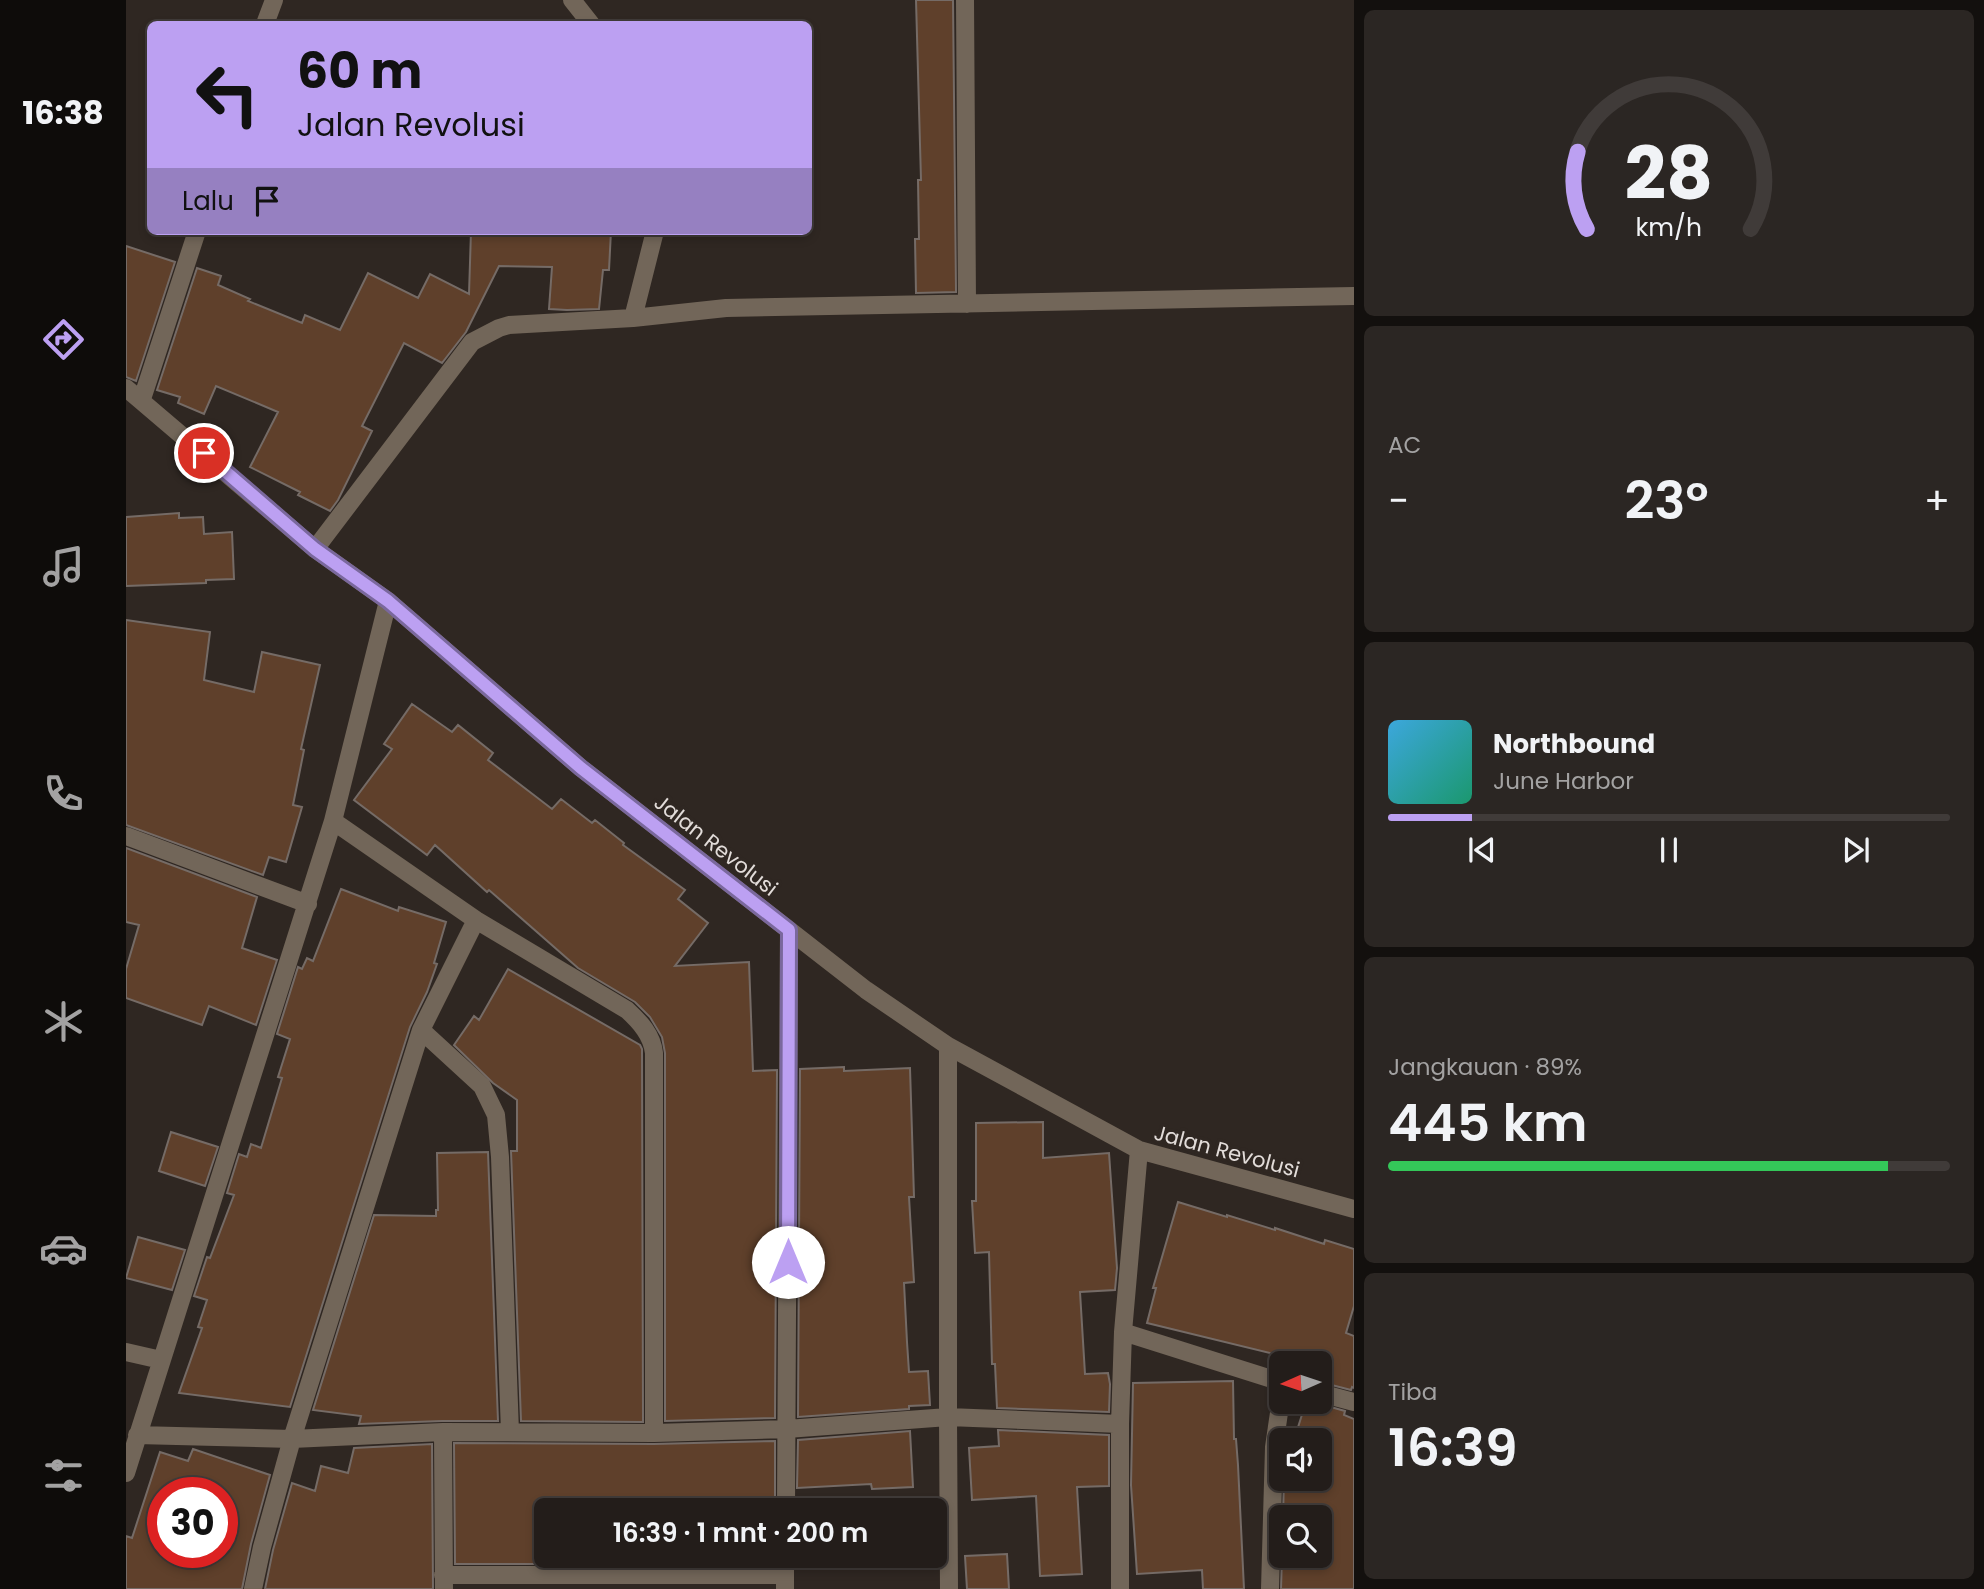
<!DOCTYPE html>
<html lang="id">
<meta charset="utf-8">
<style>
body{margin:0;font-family:Poppins,sans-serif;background:#2b2623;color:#f1f3f6;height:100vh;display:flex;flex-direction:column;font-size:26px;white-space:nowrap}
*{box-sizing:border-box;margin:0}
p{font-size:23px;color:#a3a2a2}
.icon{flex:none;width:38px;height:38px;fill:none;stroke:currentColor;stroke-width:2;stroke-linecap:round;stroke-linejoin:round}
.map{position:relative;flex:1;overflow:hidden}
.drawer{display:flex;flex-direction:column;gap:10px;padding:10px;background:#13100e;width:630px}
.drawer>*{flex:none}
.banner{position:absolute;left:21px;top:21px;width:665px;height:214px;border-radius:10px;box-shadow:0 4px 10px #0003,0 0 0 2px #403b39;background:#bca0f2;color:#111;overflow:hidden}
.needle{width:46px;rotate:267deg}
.controls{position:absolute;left:1143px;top:1351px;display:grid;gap:14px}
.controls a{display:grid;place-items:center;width:63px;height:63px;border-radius:10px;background:#231d1a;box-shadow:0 4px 10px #0003,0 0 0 2px #403b39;font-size:35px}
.speed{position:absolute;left:21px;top:1477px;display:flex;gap:14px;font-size:35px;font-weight:700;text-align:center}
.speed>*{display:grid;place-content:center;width:91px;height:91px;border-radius:50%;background:#231d1a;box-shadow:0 4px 10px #0003,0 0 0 2px #403b39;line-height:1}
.speed .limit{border:10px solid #d22;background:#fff;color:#111}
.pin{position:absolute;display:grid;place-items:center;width:60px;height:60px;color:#fff;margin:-30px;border:4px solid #fff;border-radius:50%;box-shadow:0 2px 7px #0007}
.me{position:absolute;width:77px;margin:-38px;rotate:0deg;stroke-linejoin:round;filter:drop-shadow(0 0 5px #0008)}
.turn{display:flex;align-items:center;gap:24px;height:147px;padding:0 35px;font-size:32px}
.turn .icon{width:91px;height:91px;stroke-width:2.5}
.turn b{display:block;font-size:49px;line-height:60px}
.then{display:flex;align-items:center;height:66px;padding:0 35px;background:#0003;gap:14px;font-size:26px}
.big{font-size:52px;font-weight:600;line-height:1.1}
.drawer .widget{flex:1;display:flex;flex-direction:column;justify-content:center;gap:10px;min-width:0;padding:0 24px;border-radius:10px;background:#2b2623}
.drawer .dial{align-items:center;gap:0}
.dial svg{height:182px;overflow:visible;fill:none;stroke:#403b39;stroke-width:7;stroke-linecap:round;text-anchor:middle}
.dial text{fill:#f1f3f6;stroke:none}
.song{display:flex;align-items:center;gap:21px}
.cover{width:84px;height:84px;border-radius:10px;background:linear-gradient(135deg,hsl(200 70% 55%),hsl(160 70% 35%))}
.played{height:7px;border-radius:4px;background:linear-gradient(90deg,#bca0f2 15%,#403b39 15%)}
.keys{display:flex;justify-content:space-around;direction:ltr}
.heat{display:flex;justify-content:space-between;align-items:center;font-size:38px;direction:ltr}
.charge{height:10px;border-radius:5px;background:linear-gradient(90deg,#34c759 89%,#403b39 0)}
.trip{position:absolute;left:408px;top:1498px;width:413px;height:70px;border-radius:10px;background:#231d1a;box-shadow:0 4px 10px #0003,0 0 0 2px #403b39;font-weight:600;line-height:70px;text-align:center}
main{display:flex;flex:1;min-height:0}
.dock{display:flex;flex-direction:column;width:126px;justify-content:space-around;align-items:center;background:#0e0c0a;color:#a3a2a2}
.dock .icon{width:49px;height:49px}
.dock .active{color:#bca0f2}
.dock b{font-size:32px;color:#f1f3f6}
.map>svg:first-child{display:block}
</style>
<main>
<nav class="dock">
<b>16:38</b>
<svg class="icon active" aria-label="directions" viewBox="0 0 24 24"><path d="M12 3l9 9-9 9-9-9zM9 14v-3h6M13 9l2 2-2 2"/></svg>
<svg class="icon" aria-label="music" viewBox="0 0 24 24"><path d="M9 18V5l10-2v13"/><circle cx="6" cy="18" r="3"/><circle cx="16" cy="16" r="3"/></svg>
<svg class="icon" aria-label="phone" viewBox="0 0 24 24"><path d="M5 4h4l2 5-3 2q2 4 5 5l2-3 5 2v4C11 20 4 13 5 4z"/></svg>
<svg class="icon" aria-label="climate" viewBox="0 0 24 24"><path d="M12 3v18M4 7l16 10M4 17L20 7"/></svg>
<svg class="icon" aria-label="car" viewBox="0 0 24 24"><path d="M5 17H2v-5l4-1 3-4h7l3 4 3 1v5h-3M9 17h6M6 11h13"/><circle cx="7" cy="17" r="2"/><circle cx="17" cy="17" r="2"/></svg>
<svg class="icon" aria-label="filters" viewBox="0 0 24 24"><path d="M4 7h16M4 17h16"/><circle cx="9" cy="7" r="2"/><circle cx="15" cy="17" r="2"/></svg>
</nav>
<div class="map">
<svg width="1228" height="1589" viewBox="0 0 1228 1589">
<rect width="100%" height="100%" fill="#2f2722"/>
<path fill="#5f402b" stroke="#756b66" stroke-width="2" fill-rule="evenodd" d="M 790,0 L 827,0 L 830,292 L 790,293 L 789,239 L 793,239 L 792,180 L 795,180 Z
M 345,231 L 485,231 L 483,270 L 477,270 L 473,309 L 441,310 L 423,309 L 426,267 L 373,266 L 340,332 L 316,363 L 278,343 L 236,426 L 246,431 L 212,500 L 204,511 L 172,495 L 174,492 L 124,467 L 152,412 L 90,386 L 78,414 L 52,403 L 54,397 L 31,390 L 71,268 L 95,276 L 92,285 L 124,299 L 122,301 L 176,323 L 179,315 L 214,330 L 242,273 L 292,298 L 304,274 L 343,294 Z
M 0,246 L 49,262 L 10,381 L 0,377 Z
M 53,513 L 53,518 L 77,517 L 78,534 L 106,532 L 108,579 L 80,580 L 80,583 L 0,586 L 0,517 Z
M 0,620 L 84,632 L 78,680 L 128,692 L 136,652 L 194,665 L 175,749 L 178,750 L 167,805 L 176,807 L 160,862 L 143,857 L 137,875 L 0,825 Z
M 286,704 L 326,732 L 332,725 L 367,753 L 362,760 L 426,809 L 435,799 L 466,823 L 469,820 L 498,843 L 497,845 L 559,890 L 552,899 L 582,923 L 549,966 L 623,962 L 627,1071 L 651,1070 L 649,1418 L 539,1421 L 539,1053 L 536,1037 L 524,1017 L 509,1002 L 452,968 L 363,890 L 361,892 L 309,845 L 301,855 L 228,800 L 266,749 L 258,744 Z
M 0,848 L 131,897 L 116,948 L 151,960 L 130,1025 L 83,1006 L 76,1025 L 0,998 L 0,969 L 13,925 L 0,922 Z
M 215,889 L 272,911 L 273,907 L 320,922 L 308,963 L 311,964 L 301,992 L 284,1027 L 164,1407 L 53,1393 L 76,1328 L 72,1327 L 81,1300 L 68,1296 L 81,1257 L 84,1258 L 108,1195 L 101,1193 L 113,1154 L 121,1157 L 125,1144 L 135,1148 L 156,1078 L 152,1077 L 164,1039 L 151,1034 L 172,967 L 176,969 L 181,958 L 187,961 Z
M 382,969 L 514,1045 L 516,1049 L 517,1422 L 395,1421 L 385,1151 L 391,1151 L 391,1100 L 367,1083 L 328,1045 L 348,1016 L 353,1020 Z
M 718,1067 L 718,1071 L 784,1068 L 788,1197 L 783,1197 L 788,1282 L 778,1283 L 781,1342 L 783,1372 L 802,1371 L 804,1405 L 783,1406 L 783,1409 L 672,1417 L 674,1069 Z
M 917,1122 L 917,1158 L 983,1153 L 991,1268 L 989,1290 L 954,1292 L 959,1374 L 982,1373 L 984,1384 L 983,1412 L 871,1408 L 869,1364 L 866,1364 L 863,1252 L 849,1253 L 846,1201 L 850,1201 L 850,1123 Z
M 45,1132 L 92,1147 L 79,1186 L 33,1171 Z
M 362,1152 L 372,1421 L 316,1421 L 233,1424 L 235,1416 L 187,1410 L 248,1215 L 310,1216 L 310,1210 L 312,1210 L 311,1153 Z
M 1052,1202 L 1101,1217 L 1101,1215 L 1149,1230 L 1149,1228 L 1198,1244 L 1199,1240 L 1228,1249 L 1228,1306 L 1220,1333 L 1228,1336 L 1228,1388 L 1226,1387 L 1225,1390 L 1194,1382 L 1194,1379 L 1199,1379 L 1194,1377 L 1194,1363 L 1185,1363 L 1021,1323 L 1030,1288 L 1027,1288 Z
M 12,1237 L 59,1250 L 46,1290 L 0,1278 Z
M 1107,1381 L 1108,1439 L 1110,1439 L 1112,1465 L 1118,1589 L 1077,1589 L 1076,1570 L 1011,1574 L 1005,1485 L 1007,1383 Z
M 1180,1402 L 1187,1402 L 1219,1411 L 1218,1415 L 1228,1419 L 1228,1589 L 1155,1589 L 1156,1556 L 1194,1556 L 1194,1517 L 1157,1517 L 1158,1479 L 1194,1479 L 1194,1440 L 1168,1440 Z
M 872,1430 L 983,1435 L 983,1486 L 951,1487 L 956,1574 L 914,1576 L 910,1496 L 846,1500 L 843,1448 L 873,1446 Z
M 784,1431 L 787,1487 L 746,1489 L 745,1484 L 671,1488 L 672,1440 Z
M 649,1441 L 649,1510 L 606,1510 L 605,1504 L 542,1507 L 542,1510 L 420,1510 L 420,1556 L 543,1556 L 544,1564 L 329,1564 L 328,1443 L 528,1444 Z
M 306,1444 L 307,1589 L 139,1589 L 147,1550 L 166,1483 L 189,1491 L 195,1466 L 222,1473 L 228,1448 Z
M 67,1449 L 144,1475 L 125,1544 L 116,1589 L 0,1589 L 0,1536 L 6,1538 L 34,1452 L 62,1461 ZM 37,1493 L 96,1493 L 96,1552 L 37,1552 Z
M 881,1554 L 883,1589 L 841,1589 L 839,1556 Z
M 607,1556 L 648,1556 L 648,1564 L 607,1564 Z"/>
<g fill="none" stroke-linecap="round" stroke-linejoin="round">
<path stroke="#726659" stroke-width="18" d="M 446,0 L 465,24
M 839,0 L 841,304
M 139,24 L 148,0
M 507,318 L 529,231
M 0,388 L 189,549 L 262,601 L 455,768 L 740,990 L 822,1046 L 1013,1150 L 1228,1209
M 16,399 L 71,231
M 189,549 L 346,342 L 373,328 L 383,325 L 507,318 L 600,308 L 1228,296
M 207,821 L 350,920 L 501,1010 C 514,1022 526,1035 528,1053 L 528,1433
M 0,836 L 182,904
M 295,1030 L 356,1086 L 370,1115 L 374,1157 L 384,1432
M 822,1046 L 822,1417 L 823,1589
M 997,1332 L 1155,1382
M 0,1352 L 35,1360
M 1194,1393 L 1228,1402
M 317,1432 L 318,1589
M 11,1435 L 166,1439 L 317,1432 L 528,1433 L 661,1429 L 822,1417 L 994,1424
M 0,1473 L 207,821 L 262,601
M 660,1510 L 663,930
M 317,1575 L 659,1575
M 127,1589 L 136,1547 L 166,1439 L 295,1030 L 350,920
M 659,1589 L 659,1556
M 994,1589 L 994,1424 L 997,1332 L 1013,1150
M 1144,1589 L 1148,1447 L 1155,1399"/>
</g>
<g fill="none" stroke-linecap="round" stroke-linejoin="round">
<defs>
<path id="route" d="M 78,453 L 189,549 L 262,601 L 455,768 L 663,930 L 662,1262"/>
</defs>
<use href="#route" stroke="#7a689d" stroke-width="18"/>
<use href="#route" stroke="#bca0f2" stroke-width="12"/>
</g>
<g text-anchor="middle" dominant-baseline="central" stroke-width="7" stroke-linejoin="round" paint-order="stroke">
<g font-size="21" fill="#e2dcd9" stroke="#2f2722">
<text transform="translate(590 845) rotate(38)">Jalan Revolusi</text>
<text transform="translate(1101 1151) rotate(15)">Jalan Revolusi</text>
</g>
</g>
</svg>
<div class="controls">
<a><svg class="needle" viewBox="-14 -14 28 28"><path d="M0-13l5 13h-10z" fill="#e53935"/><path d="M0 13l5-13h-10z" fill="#a3a2a2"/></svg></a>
<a><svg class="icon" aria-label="sound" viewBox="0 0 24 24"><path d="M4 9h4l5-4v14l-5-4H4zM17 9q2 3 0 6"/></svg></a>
<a><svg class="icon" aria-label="search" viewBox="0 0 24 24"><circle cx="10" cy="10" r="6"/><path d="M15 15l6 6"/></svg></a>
</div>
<div class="speed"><div class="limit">30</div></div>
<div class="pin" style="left:78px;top:453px;background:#d93025"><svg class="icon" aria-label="arrive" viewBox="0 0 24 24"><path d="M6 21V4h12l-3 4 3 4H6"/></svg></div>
<svg class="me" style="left:662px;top:1262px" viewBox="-20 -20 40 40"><circle r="19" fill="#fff"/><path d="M0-13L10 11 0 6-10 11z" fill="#bca0f2"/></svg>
<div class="trip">16:39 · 1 mnt · 200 m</div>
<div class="banner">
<div class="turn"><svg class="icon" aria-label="left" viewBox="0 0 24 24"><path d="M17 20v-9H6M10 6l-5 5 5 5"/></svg><div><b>60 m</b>Jalan Revolusi</div></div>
<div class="then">Lalu<svg class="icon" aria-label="arrive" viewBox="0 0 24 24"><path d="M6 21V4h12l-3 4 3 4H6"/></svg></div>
</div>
</div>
<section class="drawer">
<div class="widget dial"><svg viewBox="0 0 100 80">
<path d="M14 69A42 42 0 1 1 86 69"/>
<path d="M14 69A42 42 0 0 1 10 35" stroke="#bca0f2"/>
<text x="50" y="56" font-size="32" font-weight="700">28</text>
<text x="50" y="72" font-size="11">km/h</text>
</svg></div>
<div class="widget"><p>AC</p>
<div class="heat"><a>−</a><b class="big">23°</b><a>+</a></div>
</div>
<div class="widget">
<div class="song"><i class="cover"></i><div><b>Northbound</b><p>June Harbor</p></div></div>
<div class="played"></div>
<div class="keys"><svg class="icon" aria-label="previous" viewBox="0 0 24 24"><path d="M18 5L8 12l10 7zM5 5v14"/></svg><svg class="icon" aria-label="pause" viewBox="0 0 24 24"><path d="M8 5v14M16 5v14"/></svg><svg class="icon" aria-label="next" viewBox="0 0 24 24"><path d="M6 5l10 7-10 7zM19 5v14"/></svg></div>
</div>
<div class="widget"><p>Jangkauan · 89%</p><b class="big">445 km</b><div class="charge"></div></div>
<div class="widget"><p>Tiba</p><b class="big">16:39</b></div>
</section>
</main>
